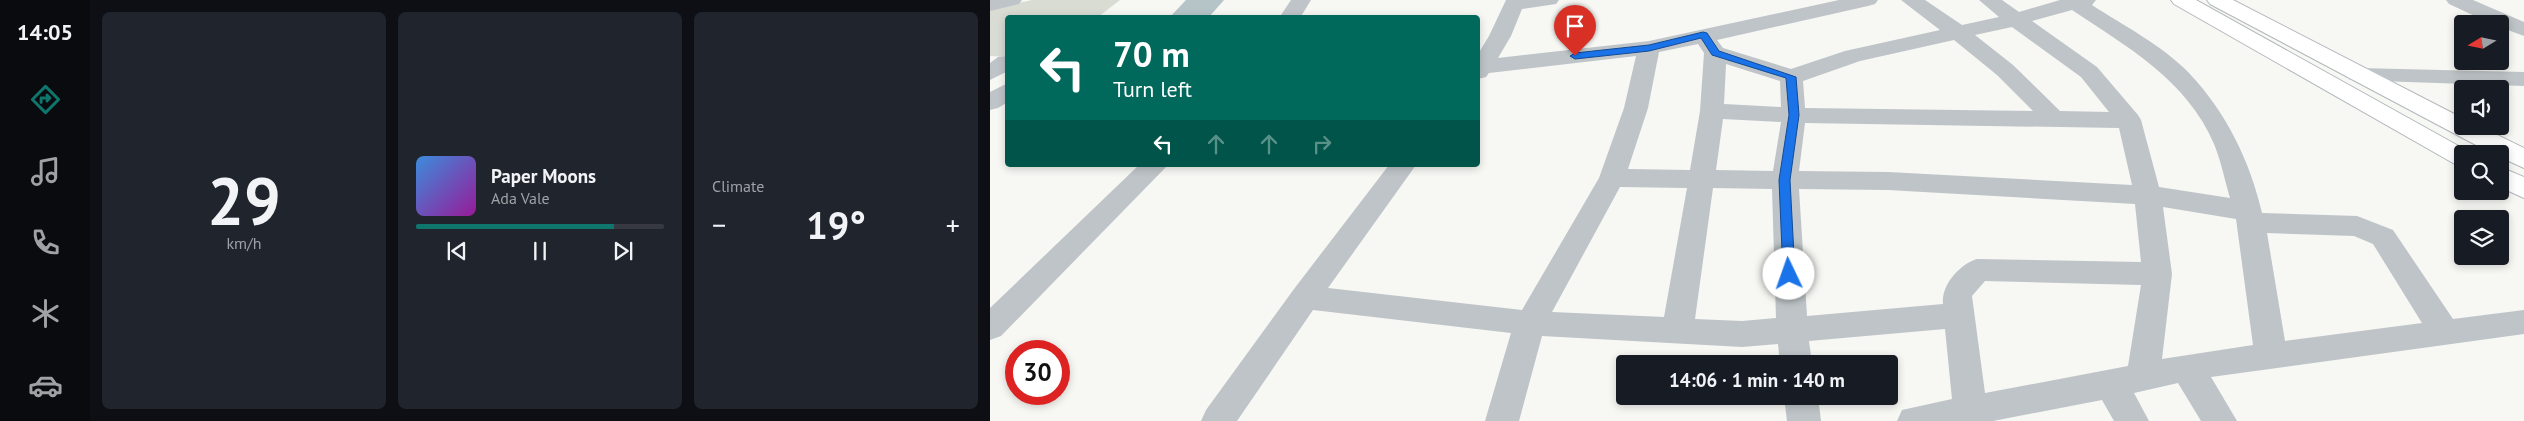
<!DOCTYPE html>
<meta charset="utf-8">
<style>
body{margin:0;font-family:"PT Sans",sans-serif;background:#20242c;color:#f1f3f6;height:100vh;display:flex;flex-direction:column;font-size:19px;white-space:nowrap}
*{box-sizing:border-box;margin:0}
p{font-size:16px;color:#9ea1a6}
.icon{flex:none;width:28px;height:28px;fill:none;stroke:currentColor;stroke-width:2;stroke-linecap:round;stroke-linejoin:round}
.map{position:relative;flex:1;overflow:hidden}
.panel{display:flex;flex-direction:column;gap:12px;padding:12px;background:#0d0f14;width:900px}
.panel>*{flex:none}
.banner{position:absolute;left:15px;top:15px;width:475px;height:152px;border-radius:5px;box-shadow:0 2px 8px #0003;background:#00695c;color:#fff;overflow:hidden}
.needle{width:32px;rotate:260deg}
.buttons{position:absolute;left:1464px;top:15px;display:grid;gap:10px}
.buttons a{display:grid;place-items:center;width:55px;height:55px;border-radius:5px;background:#171b24;box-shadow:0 2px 8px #0003;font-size:25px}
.speed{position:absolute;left:15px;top:340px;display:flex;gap:10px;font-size:25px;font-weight:700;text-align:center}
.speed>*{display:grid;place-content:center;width:65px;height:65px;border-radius:50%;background:#171b24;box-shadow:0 2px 8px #0003;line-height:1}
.speed .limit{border:8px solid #d22;background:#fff;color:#111}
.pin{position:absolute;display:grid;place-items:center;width:42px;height:42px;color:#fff;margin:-51px -21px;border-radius:50% 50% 50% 0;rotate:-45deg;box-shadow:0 0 5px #0007}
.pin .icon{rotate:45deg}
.me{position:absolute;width:55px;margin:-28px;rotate:357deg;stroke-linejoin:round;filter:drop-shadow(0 0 4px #0008)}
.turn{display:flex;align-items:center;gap:18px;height:105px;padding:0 25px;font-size:22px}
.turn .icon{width:65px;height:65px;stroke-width:2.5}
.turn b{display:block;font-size:35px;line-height:42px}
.lanes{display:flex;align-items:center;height:48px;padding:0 25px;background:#0003;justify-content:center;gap:25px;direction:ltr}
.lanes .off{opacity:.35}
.big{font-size:38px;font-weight:700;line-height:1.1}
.panel .widget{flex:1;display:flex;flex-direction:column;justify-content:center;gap:8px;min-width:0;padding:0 18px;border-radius:8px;background:#20242c}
.panel .dial{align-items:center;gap:0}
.dial b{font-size:65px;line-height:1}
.song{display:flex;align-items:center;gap:15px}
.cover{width:60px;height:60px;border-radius:8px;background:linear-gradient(135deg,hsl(210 70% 55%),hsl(300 70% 35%))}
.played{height:5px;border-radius:2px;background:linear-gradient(90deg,#0f766e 80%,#363941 80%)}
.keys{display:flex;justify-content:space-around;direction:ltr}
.heat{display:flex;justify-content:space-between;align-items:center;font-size:28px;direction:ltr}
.panel .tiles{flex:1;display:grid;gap:12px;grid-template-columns:repeat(3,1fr)}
.trip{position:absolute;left:626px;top:355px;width:282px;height:50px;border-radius:5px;background:#171b24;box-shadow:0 2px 8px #0003;font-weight:700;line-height:50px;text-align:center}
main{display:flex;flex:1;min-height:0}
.tabs{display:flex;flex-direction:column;width:90px;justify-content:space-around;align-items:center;background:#090b0e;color:#9ea1a6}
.tabs .icon{width:35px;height:35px}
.tabs .selected{color:#0f766e}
.tabs b{font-size:22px;color:#f1f3f6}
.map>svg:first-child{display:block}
</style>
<main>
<nav class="tabs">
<b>14:05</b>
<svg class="icon selected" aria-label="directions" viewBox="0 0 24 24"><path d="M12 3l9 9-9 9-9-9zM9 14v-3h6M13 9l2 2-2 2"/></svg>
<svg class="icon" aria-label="music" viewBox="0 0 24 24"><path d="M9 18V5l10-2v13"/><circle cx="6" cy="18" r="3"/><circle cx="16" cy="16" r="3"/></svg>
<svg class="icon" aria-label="phone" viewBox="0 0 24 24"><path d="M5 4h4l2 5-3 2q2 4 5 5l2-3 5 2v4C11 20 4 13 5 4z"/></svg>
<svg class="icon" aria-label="climate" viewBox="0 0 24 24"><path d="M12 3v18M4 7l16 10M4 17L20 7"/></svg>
<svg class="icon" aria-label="car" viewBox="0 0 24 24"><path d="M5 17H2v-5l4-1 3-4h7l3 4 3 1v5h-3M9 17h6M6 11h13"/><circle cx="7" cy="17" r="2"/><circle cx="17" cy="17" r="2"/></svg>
</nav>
<section class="panel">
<div class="tiles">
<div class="widget dial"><b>29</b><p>km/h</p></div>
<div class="widget">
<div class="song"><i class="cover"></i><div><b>Paper Moons</b><p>Ada Vale</p></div></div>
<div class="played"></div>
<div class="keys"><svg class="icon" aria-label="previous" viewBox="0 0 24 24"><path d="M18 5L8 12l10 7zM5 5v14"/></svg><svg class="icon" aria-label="pause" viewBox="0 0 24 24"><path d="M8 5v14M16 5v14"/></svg><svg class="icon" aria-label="next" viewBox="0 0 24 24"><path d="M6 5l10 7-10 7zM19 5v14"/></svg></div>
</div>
<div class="widget"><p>Climate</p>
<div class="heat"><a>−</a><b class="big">19°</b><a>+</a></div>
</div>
</div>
</section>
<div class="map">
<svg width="1534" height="421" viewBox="0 0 1534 421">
<rect width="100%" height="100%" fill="#f7f7f4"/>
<path fill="#d8dcd3" d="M 42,0 L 130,0 L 108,17 L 18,18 L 17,57 L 0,56 L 0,9 Z"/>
<path fill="#b5c5c7" d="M 196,0 L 234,0 L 219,17 L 180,17 Z"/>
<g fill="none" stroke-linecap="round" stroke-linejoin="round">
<defs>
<path id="major" d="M 1181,0 L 1206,0 L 1483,154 L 1472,154 L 1472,165 L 1463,163 L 1184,4 Z
M 1217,0 L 1243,0 L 1472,118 L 1472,126 L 1489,126 L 1534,148 L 1534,168 L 1510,157 L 1510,154 L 1503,154 L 1220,4 Z
M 1510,167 L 1534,177 L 1534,198 L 1510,187 Z"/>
</defs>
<use href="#major" stroke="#b2b8bb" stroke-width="2"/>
<path fill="#bec4c7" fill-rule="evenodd" d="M 0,0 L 32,0 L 29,4 L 0,11 Z
M 301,0 L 321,0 L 310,18 L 289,18 Z
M 516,0 L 569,0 L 566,4 L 532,9 L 521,36 L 508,58 L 659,41 L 849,0 L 888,0 L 885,4 L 878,6 L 727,40 L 733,48 L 801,69 L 855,51 L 950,30 L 911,0 L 935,0 L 972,25 L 1009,17 L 989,0 L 1012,0 L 1029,12 L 1070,0 L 1106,0 L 1102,5 C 1134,26 1172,45 1199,73 C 1236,112 1260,161 1272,213 L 1367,216 L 1403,230 L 1463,319 L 1534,310 L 1534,334 L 1221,377 L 1247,421 L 1211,421 L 1188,383 L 1144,393 L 1159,421 L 1124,421 L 1112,400 L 1003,421 L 907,421 L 912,410 L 962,399 L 955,329 L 819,341 L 822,364 L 790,364 L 788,344 L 752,347 L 552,336 L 529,421 L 495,421 L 521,333 L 323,310 L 247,421 L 211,421 L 216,410 L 304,289 L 399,165 L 426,165 L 338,288 L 532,310 L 609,178 L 634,108 L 646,56 L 499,73 L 496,77 L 488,79 L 488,54 L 499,36 ZM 1082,10 C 1136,46 1197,80 1224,144 C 1231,161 1235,181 1240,198 L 1169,187 L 1151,120 L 1148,115 L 1107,67 L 1042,21 ZM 1022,27 L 1091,77 L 1119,112 L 1070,111 L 1023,65 L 985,35 ZM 964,40 L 1007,75 L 1043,111 L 815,108 L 813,81 L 870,61 ZM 708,44 L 714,53 L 710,111 L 700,170 L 638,169 L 658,108 L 669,52 ZM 736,64 L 790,81 L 791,107 L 734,104 ZM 733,119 L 791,122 L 783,171 L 726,170 ZM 815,123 L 1129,128 L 1142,185 L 898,172 L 809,171 ZM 630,187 L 697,188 L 674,317 L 562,312 ZM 723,188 L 782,189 L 786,318 L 752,321 L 705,319 ZM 809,189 L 898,190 L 1145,204 L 1151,262 L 987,259 C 970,264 951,285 953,304 L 817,316 ZM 1173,207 L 1246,219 L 1263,345 L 1172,359 L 1182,274 ZM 1277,233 L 1364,236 L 1383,244 L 1432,323 L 1295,341 ZM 995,281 L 1151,285 L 1138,366 L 995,393 L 982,296 Z
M 1456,0 L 1483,0 L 1534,22 L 1534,36 L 1510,27 L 1510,24 L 1502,24 L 1459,4 Z
M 18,56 L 18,71 L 0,80 L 0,63 L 8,57 Z
M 1368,68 L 1534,72 L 1534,86 L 1360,80 L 1356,75 L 1360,70 Z
M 18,83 L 18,102 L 8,108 L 0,110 L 0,92 Z
M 149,165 L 178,165 L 11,336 L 0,340 L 0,308 Z
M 794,396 L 828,396 L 831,421 L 797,421 Z"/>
<use href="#major" fill="#fff" fill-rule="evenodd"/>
</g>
<path fill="#1a73e8" stroke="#114b97" d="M 713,32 L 717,33 L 729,51 L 806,77 L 809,115 L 800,180 L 805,274 L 803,278 L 795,278 L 793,274 L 789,180 L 799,115 L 796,78 L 722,55 L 711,38 L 659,51 L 585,59 L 580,56 L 585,53 L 659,45 Z"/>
</svg>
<div class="buttons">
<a><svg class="needle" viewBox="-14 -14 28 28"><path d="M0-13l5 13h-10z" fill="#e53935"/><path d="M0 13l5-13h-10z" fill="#9ea1a6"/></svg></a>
<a><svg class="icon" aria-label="sound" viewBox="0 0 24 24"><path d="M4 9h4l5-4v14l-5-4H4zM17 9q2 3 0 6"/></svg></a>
<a><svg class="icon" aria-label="search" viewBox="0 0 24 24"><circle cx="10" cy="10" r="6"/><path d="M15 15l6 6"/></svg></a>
<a><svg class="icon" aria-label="layers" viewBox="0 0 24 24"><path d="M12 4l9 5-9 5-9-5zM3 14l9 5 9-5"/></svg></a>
</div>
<div class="speed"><div class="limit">30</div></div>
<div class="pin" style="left:585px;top:56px;background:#d93025"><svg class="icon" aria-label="arrive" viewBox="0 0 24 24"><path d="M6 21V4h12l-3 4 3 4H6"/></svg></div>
<svg class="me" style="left:799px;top:274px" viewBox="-20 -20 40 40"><circle r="19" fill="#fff"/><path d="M0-13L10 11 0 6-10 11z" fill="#1a73e8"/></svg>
<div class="trip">14:06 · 1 min · 140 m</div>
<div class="banner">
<div class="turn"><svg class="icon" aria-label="left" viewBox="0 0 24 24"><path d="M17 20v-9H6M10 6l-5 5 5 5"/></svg><div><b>70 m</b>Turn left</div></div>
<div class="lanes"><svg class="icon" aria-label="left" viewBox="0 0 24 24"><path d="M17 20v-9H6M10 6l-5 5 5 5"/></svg><svg class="icon off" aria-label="ahead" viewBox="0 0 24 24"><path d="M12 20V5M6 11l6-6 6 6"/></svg><svg class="icon off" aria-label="ahead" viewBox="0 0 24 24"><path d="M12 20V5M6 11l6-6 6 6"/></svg><svg class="icon off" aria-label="right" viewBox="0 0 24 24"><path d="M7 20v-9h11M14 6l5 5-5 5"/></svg></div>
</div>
</div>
</main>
